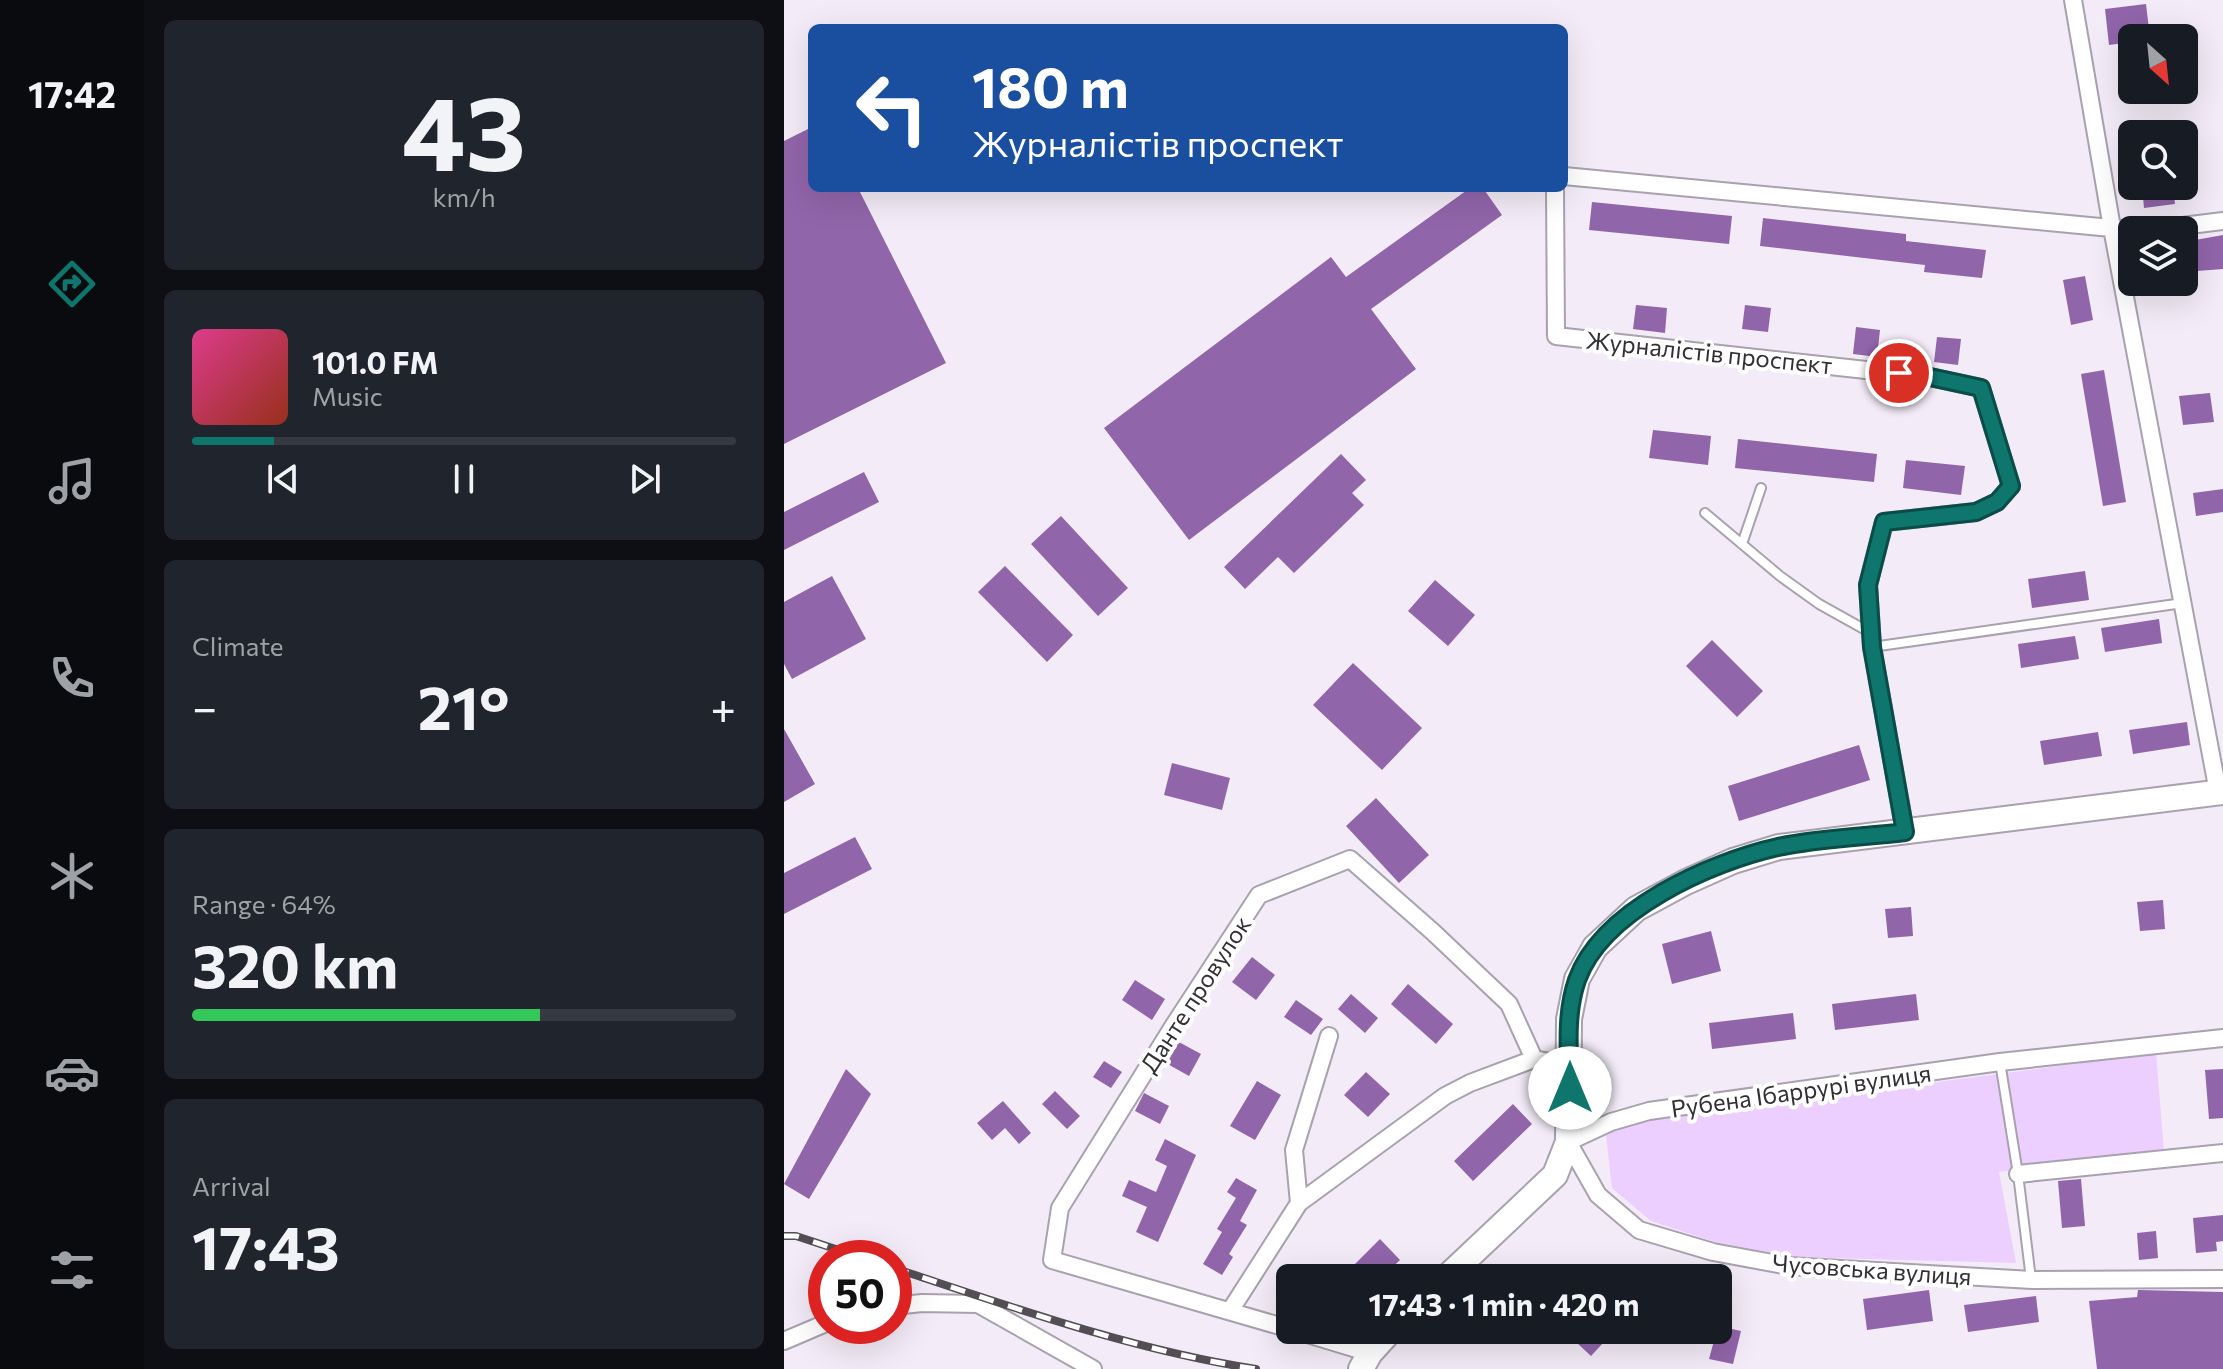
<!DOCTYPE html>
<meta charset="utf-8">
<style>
body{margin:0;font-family:Commissioner,sans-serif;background:#20242c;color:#f1f3f6;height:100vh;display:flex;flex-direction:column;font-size:30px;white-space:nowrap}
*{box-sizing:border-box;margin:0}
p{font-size:26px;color:#9ea1a6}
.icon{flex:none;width:44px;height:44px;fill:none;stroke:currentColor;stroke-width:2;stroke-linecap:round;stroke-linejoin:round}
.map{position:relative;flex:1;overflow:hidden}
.drawer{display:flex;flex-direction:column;gap:20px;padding:20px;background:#0d0f14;width:640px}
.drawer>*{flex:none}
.top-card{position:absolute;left:24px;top:24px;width:760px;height:168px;border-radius:12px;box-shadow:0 8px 32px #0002;background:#1a4fa0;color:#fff;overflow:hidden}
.needle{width:52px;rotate:153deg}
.buttons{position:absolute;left:1334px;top:24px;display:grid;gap:16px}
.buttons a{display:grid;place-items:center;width:80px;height:80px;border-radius:12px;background:#171b24;box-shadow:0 8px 32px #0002;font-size:40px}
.speed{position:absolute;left:24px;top:1240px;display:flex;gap:16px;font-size:40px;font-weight:700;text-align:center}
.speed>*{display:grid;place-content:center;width:104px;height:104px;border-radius:50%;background:#171b24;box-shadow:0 8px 32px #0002;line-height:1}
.speed .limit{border:12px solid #d22;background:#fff;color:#111}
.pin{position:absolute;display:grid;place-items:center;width:68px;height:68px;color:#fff;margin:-34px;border:4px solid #fff;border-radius:50%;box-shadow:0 2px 8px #0007}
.me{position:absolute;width:88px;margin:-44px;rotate:0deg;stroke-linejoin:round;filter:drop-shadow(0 0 6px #0008)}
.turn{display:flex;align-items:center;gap:28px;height:168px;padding:0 32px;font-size:36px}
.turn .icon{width:104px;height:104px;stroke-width:2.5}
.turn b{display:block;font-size:56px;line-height:68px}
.big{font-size:60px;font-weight:700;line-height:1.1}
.drawer .widget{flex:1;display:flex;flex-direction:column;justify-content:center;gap:12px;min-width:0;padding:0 28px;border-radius:12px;background:#20242c}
.drawer .dial{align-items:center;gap:0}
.dial b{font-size:104px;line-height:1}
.song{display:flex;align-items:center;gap:24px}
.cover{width:96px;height:96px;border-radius:12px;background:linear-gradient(135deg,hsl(330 70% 55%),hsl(10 70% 35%))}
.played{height:8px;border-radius:4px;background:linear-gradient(90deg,#0f766e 15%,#363941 15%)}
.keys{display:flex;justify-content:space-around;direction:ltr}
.heat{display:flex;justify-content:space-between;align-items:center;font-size:44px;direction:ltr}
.charge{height:12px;border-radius:6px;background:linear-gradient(90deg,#34c759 64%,#363941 0)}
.trip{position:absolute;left:492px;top:1264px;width:456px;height:80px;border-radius:12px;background:#171b24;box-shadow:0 8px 32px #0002;font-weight:700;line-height:80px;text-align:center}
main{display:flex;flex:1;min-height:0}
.tab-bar{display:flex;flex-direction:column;width:144px;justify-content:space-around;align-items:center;background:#090b0e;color:#9ea1a6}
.tab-bar .icon{width:56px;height:56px}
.tab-bar .selected{color:#0f766e}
.tab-bar b{font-size:36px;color:#f1f3f6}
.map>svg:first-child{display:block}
</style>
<main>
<nav class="tab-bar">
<b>17:42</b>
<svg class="icon selected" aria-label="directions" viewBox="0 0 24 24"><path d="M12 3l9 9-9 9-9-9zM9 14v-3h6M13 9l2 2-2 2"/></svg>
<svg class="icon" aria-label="music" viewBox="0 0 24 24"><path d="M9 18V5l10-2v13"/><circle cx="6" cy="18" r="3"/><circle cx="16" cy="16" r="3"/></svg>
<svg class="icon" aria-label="phone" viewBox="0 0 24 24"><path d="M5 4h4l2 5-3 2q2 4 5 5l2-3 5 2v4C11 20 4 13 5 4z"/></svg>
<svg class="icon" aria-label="climate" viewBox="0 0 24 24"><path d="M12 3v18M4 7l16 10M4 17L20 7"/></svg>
<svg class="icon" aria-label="car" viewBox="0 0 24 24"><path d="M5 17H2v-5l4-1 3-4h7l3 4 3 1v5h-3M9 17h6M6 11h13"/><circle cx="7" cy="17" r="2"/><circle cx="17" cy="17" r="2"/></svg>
<svg class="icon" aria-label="filters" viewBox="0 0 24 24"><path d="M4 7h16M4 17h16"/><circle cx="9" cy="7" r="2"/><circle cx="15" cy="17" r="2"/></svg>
</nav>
<section class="drawer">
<div class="widget dial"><b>43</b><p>km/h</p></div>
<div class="widget">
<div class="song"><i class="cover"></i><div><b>101.0 FM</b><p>Music</p></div></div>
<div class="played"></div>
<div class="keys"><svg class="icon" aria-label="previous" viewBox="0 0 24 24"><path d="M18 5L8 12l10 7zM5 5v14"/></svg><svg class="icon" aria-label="pause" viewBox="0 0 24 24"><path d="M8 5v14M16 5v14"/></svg><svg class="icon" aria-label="next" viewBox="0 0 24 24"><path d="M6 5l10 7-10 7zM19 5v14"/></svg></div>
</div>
<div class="widget"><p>Climate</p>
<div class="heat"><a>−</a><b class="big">21°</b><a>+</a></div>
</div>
<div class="widget"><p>Range · 64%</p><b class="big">320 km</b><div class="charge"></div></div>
<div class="widget"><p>Arrival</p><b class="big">17:43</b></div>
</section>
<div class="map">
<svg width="1439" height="1369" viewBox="0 0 1439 1369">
<rect width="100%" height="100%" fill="#f3ebf7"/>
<path fill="#ecceff" d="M 1372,1053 L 1380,1152 L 1215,1172 L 1232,1263 L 1010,1257 L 931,1242 L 867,1221 L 828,1188 L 821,1126 Z"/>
<path fill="#9165aa" d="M 1362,4 L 1366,38 L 1348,38 L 1348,42 L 1325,45 L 1321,9 Z
M 28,127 L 28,188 L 74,188 L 162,363 L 0,444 L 0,141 Z
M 1358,186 L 1389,186 L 1391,204 L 1360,208 Z
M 686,188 L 699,188 L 718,215 L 587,309 L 632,369 L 405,540 L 320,428 L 547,257 L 562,277 Z
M 808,202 L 948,216 L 945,244 L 805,230 Z
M 979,218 L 1122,234 L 1122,241 L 1202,250 L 1198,278 L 1140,272 L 1141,265 L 976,246 Z
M 1439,235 L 1439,269 L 1400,272 L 1400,242 Z
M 1301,276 L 1309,320 L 1287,325 L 1279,280 Z
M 852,305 L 883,308 L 881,333 L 849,329 Z
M 961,305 L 987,308 L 984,332 L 958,329 Z
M 1072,327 L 1096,330 L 1093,357 L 1069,354 Z
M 1153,337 L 1177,339 L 1174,365 L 1150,362 Z
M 1320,370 L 1342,502 L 1319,506 L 1297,374 Z
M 1426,393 L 1430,422 L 1399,425 L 1395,396 Z
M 869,430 L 927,436 L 924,465 L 865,458 Z
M 954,439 L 1093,454 L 1090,482 L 951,468 Z
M 557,454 L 582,480 L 568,493 L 580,505 L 510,573 L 494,557 L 461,589 L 440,567 Z
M 1122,460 L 1181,466 L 1177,495 L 1119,488 Z
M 80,472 L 95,502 L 0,550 L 0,512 Z
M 1439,489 L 1439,512 L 1412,516 L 1409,493 Z
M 277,516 L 344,588 L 314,616 L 247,544 Z
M 221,566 L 289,635 L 263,662 L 194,592 Z
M 1301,571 L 1305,600 L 1248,608 L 1244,579 Z
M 48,576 L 82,639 L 8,679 L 0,664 L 0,602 Z
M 651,580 L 691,615 L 664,646 L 624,611 Z
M 1375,619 L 1378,643 L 1321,652 L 1317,628 Z
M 1291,636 L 1295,659 L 1237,668 L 1234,644 Z
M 928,640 L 979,691 L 953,717 L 902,666 Z
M 569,663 L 638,728 L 598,770 L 529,705 Z
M 1403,722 L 1406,745 L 1349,754 L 1345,730 Z
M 0,729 L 31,784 L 0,802 Z
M 1314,732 L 1318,756 L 1260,765 L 1256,741 Z
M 1075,745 L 1086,780 L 955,821 L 944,786 Z
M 388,763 L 446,778 L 438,810 L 380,795 Z
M 592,798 L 645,855 L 615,883 L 562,826 Z
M 71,837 L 88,869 L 0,914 L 0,873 Z
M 1379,900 L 1381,929 L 1356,931 L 1353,902 Z
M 1127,907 L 1129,936 L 1104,938 L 1101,909 Z
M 927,931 L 937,971 L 888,984 L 878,944 Z
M 468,957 L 491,975 L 472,1000 L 448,982 Z
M 351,980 L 381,999 L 368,1020 L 338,1000 Z
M 624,984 L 669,1024 L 652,1044 L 607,1004 Z
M 567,994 L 594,1018 L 581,1033 L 554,1009 Z
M 1132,994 L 1135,1020 L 1051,1030 L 1048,1004 Z
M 512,1000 L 539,1019 L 527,1035 L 500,1017 Z
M 1009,1013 L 1012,1039 L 928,1049 L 925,1023 Z
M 393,1041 L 417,1054 L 405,1076 L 380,1062 Z
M 320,1061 L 338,1072 L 327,1088 L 309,1077 Z
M 62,1069 L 87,1094 L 25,1199 L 0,1184 Z
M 1439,1069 L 1439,1118 L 1425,1119 L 1421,1070 Z
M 582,1072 L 606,1094 L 584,1117 L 560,1095 Z
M 473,1081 L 497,1095 L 471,1140 L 446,1126 Z
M 271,1091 L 296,1116 L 283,1129 L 258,1104 Z
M 360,1093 L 385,1106 L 376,1124 L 351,1111 Z
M 219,1101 L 247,1133 L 235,1144 L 221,1128 L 208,1140 L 193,1123 Z
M 729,1104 L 748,1124 L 689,1181 L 670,1161 Z
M 381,1139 L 412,1155 L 374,1242 L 352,1232 L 363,1207 L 338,1196 L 345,1180 L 372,1192 L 383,1166 L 371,1160 Z
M 452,1178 L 473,1190 L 456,1221 L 463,1225 L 445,1254 L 449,1257 L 438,1275 L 419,1264 L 438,1232 L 433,1229 L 452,1198 L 443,1192 Z
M 1297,1179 L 1301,1226 L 1278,1228 L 1274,1181 Z
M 1439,1215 L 1439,1241 L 1432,1242 L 1433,1251 L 1412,1253 L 1409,1218 Z
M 1372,1231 L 1374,1258 L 1355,1260 L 1353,1233 Z
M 596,1239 L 616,1260 L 597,1278 L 577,1278 L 567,1268 Z
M 1145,1290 L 1149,1321 L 1083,1330 L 1079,1299 Z
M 1354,1290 L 1439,1292 L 1439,1369 L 1313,1369 L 1305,1301 L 1353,1297 Z
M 1252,1296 L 1255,1322 L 1184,1332 L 1180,1305 Z
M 934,1326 L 957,1331 L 949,1364 L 925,1359 Z
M 779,1330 L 831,1330 L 807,1356 Z"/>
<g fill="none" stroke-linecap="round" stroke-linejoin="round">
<defs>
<path id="service" d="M 921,513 L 996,576 L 1035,604 L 1087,633
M 958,544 L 977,488
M 1088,647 L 1399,603
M 1216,1062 L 1234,1174 L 1247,1279"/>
<path id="minor" d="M 1289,0 L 1328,228 L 1434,792
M 780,176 L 1348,230
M 771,188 L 772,336 L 1146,377 L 1197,388 L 1227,486 L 1213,502 L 1192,512 L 1100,522 L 1084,585 L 1088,647 L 1121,832
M 1366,230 L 1439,221
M 1439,1038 L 1216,1062 L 865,1111 L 827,1122 L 784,1142 L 814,1195 L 855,1230 L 929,1252 L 1005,1266 L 1248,1280 L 1439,1279
M 1234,1174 L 1439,1153
M 515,1203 L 510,1150 L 545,1036
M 110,1306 L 138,1303 L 194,1304 L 309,1369
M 446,1311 L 515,1203 L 661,1096 L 686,1083 L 750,1059 L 786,1066
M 506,1329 L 268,1260 L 276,1208 L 390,1025 L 475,895 L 566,859 L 649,932 L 725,1004 L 750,1059
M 510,1330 L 586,1353
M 0,1341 L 42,1323"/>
<path id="secondary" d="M 662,1278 L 771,1175 L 784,1142 L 785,1019 L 793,979 L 811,947 L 852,909 L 902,882 L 949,861 L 995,847 L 1439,792
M 577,1369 L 586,1353 L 607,1330"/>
</defs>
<use href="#service" stroke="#a9a1ad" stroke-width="12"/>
<use href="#minor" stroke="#a9a1ad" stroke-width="20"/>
<use href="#secondary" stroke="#a9a1ad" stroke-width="28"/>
<use href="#service" stroke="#fff" stroke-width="8"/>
<use href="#minor" stroke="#fff" stroke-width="16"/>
<use href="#secondary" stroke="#fff" stroke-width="24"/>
<defs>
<path id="rail" d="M 0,1236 L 12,1236 L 79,1258
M 110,1268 C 228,1307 348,1350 472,1369"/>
</defs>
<use href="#rail" stroke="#524e54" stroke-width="8"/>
<use href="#rail" stroke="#fff" stroke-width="5" stroke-dasharray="15" stroke-linecap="butt"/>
</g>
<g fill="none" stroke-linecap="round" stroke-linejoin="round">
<defs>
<path id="route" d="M 786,1088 C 785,1053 781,1014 793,980 C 818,910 927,862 994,847 C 1035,838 1080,837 1121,832 L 1088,647 L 1084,585 L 1100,522 L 1192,512 L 1213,502 L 1227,486 L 1197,388 L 1146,377 L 1115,373"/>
</defs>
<use href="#route" stroke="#0a4d48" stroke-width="20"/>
<use href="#route" stroke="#0f766e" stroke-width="14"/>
</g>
<g text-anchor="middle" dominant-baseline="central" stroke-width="8" stroke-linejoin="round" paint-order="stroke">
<g font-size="24" fill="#333035" stroke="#fff">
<text transform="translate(925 352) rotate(6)">Журналістів проспект</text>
<text transform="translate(411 994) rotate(-57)">Данте провулок</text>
<text transform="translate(1017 1090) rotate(-8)">Рубена Ібаррурі вулиця</text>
<text transform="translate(1088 1269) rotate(4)">Чусовська вулиця</text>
</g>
</g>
</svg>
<div class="buttons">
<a><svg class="needle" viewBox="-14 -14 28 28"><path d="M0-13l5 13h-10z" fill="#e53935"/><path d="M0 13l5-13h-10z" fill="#9ea1a6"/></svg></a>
<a><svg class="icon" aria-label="search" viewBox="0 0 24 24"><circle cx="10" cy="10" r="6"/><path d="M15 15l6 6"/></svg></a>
<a><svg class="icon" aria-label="layers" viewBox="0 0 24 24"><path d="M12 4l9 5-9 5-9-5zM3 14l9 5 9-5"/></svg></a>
</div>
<div class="speed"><div class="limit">50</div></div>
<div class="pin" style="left:1115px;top:373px;background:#d93025"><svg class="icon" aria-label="arrive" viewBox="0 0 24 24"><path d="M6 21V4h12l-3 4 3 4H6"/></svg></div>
<svg class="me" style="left:786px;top:1088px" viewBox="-20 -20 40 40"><circle r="19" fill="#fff"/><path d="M0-13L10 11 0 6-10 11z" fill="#0f766e"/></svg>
<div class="trip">17:43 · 1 min · 420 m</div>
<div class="top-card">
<div class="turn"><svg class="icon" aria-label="left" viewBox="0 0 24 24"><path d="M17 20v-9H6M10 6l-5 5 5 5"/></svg><div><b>180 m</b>Журналістів проспект</div></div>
</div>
</div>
</main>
